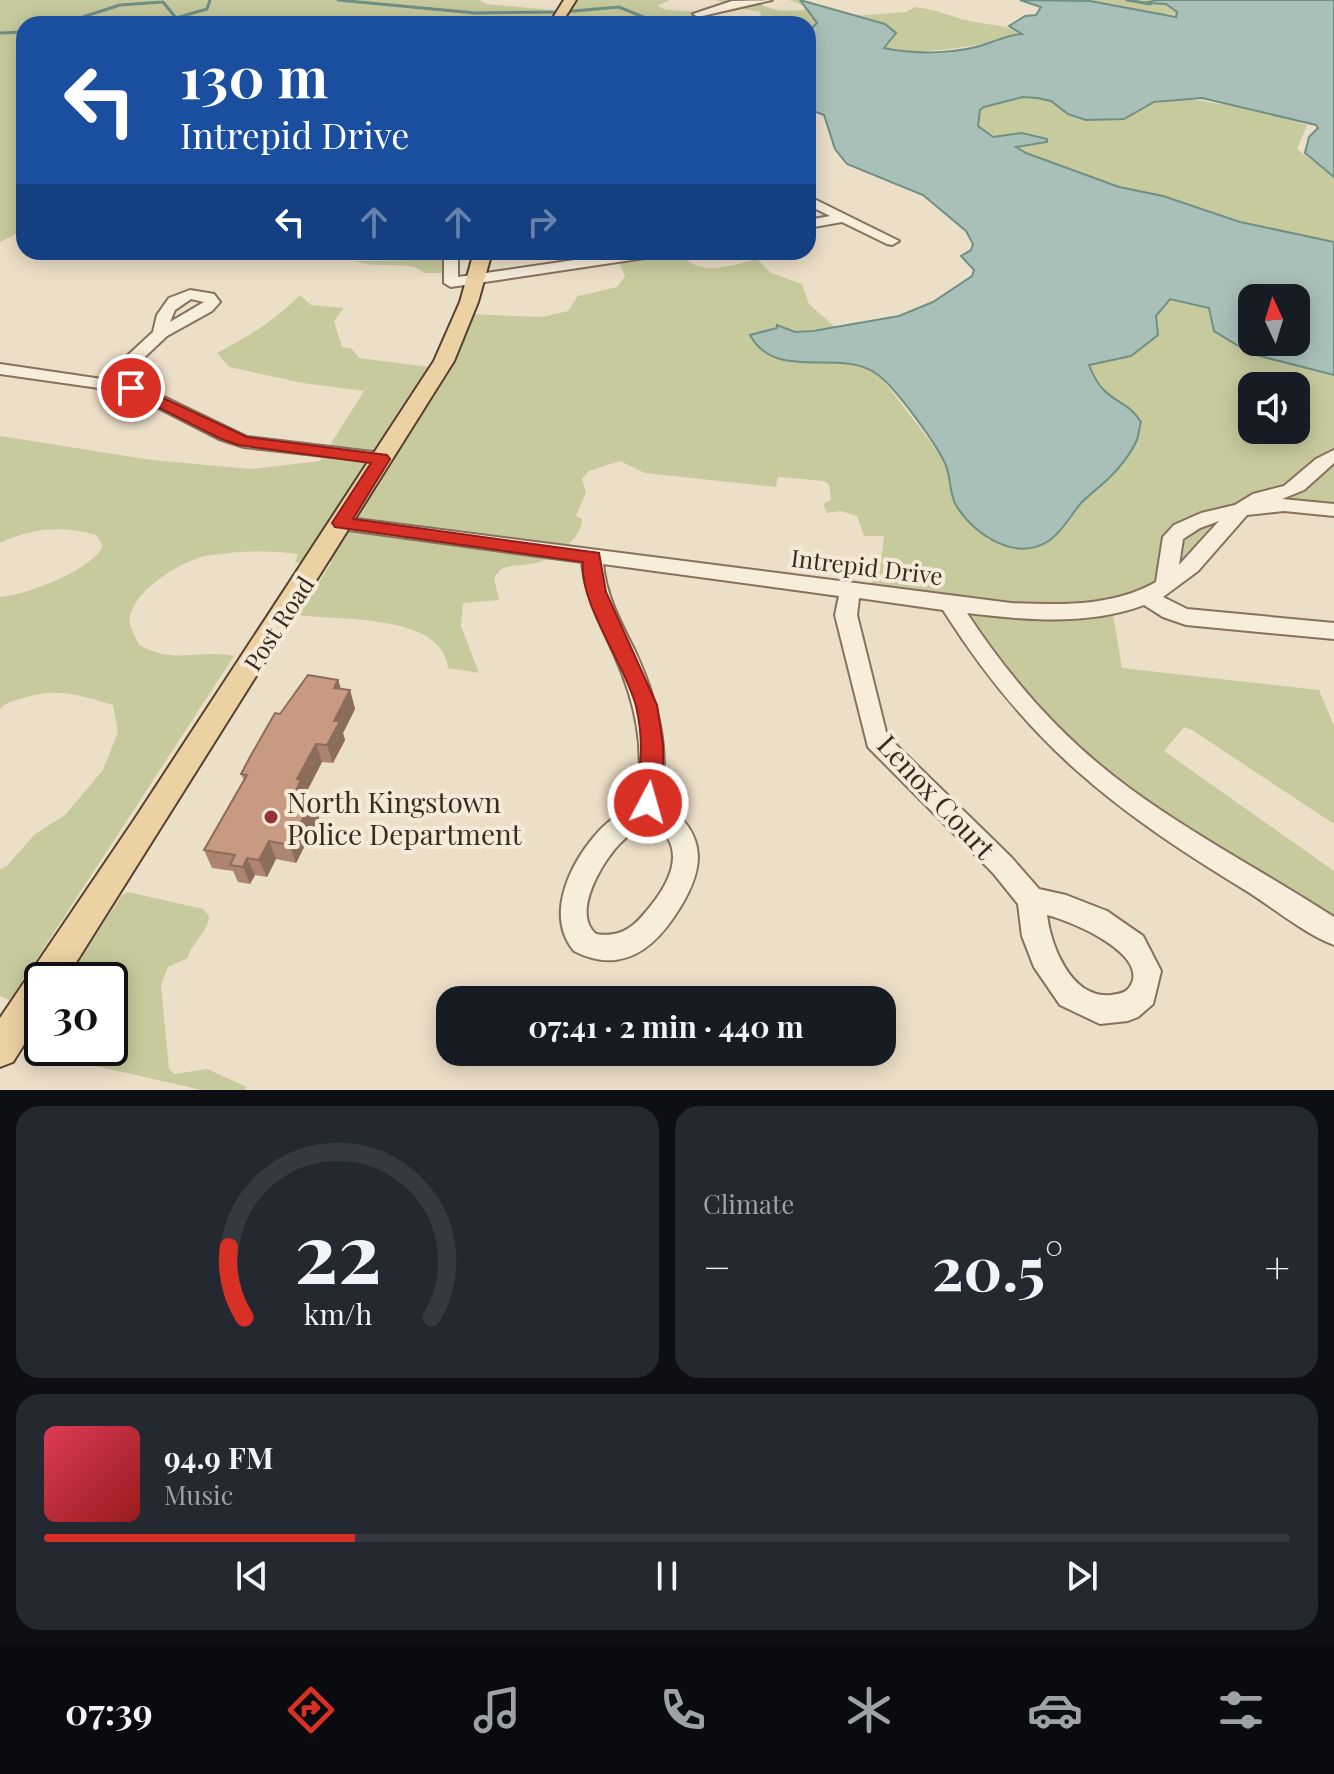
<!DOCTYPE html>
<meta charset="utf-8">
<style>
body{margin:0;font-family:"Playfair Display",serif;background:#242831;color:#f1f3f6;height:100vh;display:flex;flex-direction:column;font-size:30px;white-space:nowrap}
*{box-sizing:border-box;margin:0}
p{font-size:26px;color:#9ea1a6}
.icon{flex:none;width:44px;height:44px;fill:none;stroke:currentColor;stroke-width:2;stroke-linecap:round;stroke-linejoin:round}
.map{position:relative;height:1090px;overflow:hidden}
.sheet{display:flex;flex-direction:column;gap:16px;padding:16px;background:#0d0f14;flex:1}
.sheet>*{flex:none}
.top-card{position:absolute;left:16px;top:16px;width:800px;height:244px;border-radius:24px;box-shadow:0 4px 20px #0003;background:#1a4fa0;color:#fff;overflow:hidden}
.needle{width:52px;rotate:356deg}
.buttons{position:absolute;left:1238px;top:284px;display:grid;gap:16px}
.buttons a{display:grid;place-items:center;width:72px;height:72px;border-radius:16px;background:#171b24;box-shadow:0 4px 20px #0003;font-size:40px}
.speed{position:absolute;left:24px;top:962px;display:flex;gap:16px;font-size:40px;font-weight:700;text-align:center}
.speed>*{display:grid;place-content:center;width:104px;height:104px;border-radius:50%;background:#171b24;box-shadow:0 4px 20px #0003;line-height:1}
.speed .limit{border:4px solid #111;border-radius:12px;background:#fff;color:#111}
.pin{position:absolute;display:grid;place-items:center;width:68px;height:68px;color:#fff;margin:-34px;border:4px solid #fff;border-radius:50%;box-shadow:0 2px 8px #0007}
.me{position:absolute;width:88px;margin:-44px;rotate:6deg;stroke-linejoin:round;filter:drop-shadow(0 0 6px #0008)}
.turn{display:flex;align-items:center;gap:28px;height:168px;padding:0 32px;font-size:36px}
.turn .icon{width:104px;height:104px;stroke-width:2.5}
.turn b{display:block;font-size:56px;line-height:68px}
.lanes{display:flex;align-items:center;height:76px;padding:0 32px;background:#0003;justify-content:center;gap:40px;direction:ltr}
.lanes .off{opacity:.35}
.big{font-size:60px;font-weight:700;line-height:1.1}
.sheet .tile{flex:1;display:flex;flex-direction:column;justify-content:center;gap:12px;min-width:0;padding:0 28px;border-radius:24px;background:#242831}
.sheet .dial{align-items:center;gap:0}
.dial svg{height:208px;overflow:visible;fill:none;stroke:#363941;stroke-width:7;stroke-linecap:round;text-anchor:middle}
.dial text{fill:#f1f3f6;stroke:none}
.song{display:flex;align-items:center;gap:24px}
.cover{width:96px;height:96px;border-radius:12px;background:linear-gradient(135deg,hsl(350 70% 55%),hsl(0 70% 35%))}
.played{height:8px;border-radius:4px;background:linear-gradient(90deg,#d93025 25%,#363941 25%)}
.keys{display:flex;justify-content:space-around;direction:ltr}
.heat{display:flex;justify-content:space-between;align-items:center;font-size:44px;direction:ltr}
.sheet .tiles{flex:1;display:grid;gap:16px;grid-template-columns:1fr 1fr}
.tile:last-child{grid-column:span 2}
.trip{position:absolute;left:436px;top:986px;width:460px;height:80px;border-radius:24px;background:#171b24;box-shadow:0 4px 20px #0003;font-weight:700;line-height:80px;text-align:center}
.tab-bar{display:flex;height:128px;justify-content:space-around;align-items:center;background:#090b0e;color:#9ea1a6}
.tab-bar .icon{width:56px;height:56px}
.tab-bar .active{color:#d93025}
.tab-bar b{font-size:36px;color:#f1f3f6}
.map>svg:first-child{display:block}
</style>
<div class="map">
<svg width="1334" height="1090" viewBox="0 0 1334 1090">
<rect width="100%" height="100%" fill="#ecdfc8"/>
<path fill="#c7ca9d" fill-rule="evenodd" d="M 0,0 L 480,0 L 486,4 L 561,11 L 569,0 L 670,0 L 657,6 L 666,10 L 702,12 L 705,18 L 699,21 L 702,24 L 24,24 L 24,230 L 0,242 Z
M 716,0 L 771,0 L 758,3 C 776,13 785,11 805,10 L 804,6 L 789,0 L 800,0 L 817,23 L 808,32 L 808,24 L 793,24 L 794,20 L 785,17 L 767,19 L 770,24 L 754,24 L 760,19 L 761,12 L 725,6 L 728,4 Z
M 1053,0 L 1158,0 L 1146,4 L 1166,4 L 1179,15 L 1139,13 L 1090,1 Z
M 915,7 C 935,9 951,17 970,21 C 990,25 1006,25 1024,34 C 978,46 931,56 883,49 L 890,41 L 891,30 L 885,24 L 853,16 L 906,12 Z
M 1023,97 L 1051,101 L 1068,114 L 1190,99 L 1245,108 L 1307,125 L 1297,149 L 1334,177 L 1334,242 L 1252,225 L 1163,196 L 1119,187 L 1026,153 L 1016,146 L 1041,144 L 1047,139 L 1022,133 L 993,137 L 978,127 L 980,110 L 984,106 Z
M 591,252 L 677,252 C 701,278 727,266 757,259 L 771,273 L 802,284 L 809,304 L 835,327 L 795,332 L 781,325 L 769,332 L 757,332 L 790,362 L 843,362 L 860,365 L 879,375 L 943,458 L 950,474 L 956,507 L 989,540 L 1060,530 L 1085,497 L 1118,469 L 1139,437 L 1133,413 L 1102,392 L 1088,365 L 1131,356 L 1170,298 L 1209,308 L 1252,354 L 1334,375 L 1334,510 L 1246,509 L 1188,569 L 1112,608 L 1122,668 L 1319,690 L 1334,726 L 1334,824 L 1192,730 L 1184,727 L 1164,751 L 1334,871 L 1334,932 L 1244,877 L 1036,721 L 950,603 L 872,591 L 871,565 L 881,561 L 884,536 L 864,536 L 857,516 L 841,511 L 827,513 L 823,504 L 831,500 L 829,484 L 824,481 L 778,477 L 776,487 L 645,473 L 620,461 L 589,471 L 582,479 L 586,492 L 576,516 L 582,519 C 582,538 556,557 539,562 C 526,566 513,564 501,569 L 494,578 L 499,600 L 463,603 L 461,626 L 479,673 L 448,668 C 443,613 339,621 299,615 L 332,561 L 295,563 L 298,554 C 271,550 239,551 212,555 C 185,558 136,588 130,616 C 128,626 135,636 139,645 C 174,665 199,649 234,656 L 10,1000 L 0,996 L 0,869 L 7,866 L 34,835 L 65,815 L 103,770 L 118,732 L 113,705 C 79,695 58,687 23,698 C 14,701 6,702 0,709 L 0,597 C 27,595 92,570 103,546 L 96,535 C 62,525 31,528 0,543 L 0,436 L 152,460 L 251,469 L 320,461 L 364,391 L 303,383 L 229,367 L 217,353 C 248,337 275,320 300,295 L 311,305 L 344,308 L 334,321 L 342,347 L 352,349 L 359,358 L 438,368 L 467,314 L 542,317 L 568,311 L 578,296 L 617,287 L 625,276 L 617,259 L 598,261 ZM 1252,386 L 1296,386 L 1296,430 L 1252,430 Z
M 450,256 L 449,273 L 424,273 C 411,259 377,270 355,261 L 434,260 Z
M 128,892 L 203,909 L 209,916 C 209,932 191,942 188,958 L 168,967 L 161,985 L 169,1069 L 175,1074 L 207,1069 L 247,1087 L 244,1090 L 202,1090 L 20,1049 L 42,1015 L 42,1048 L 110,1048 L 110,980 L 66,980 L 122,895 Z"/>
<path fill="#a9c0b8" stroke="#708f85" stroke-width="2" fill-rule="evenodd" d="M 800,0 L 885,24 L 896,33 L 884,48 C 916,55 961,54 992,42 C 1003,38 1009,35 1022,34 L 1009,26 L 1025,16 L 1036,15 L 1041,7 L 1020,0 L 1090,1 L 1176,17 L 1177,12 L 1166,4 L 1144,3 L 1158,0 L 1334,0 L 1334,177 L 1305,153 L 1309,137 L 1318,128 L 1316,125 L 1202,98 L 1154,102 L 1124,119 L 1086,120 L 1068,114 L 1051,101 L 1037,98 L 1023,97 L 984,107 L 980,110 L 978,126 L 993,137 L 1022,133 L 1047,139 L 1047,142 L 1016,147 L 1026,153 L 1119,187 L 1163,196 L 1240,222 L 1334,242 L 1334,375 L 1252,354 L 1214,331 L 1209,308 L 1170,299 L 1156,316 L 1158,335 L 1131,356 L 1089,365 C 1104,405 1125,396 1141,422 C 1139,428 1139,434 1137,440 C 1131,453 1119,469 1108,479 C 1098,489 1086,496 1077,508 C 1069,519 1061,532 1050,540 C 1017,563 975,535 957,507 C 948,494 952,475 944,461 C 934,441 895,387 877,374 C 839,347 776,383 750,335 L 777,328 L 777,325 L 795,332 L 813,331 L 899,316 L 933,302 L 972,276 L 974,270 L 961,256 L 971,250 L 973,244 L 966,231 L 923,195 L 847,164 L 835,149 L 824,115 L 808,109 L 808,32 L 817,23 ZM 1252,298 L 1296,298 L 1296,342 L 1252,342 Z"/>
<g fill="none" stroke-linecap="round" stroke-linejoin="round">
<path stroke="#708f85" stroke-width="3" d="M 338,0 L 475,13 L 562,12 L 619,7 L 660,24
M 1127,0 L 1150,4
M 61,24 L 120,5 L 163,2 L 176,18 L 207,9 L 210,0
M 0,33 L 24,32"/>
<defs>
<path id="minor" d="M 772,0 L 698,17 L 693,14 L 732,1 Z
M 808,196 L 899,241 L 892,245 L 887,244 L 842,222 L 808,228 L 808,220 L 830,216 L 808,205 Z
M 444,252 L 458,252 L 458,277 L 629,252 L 665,252 L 658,256 L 451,287 L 444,283 Z
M 190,290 L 214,294 L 220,302 L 212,311 L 167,336 L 119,381 L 137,384 L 247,437 L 381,453 L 387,455 L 390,459 L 387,463 L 244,447 L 219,439 L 127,392 L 0,374 L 0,364 L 102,379 L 153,332 L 157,315 L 169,298 ZM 191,299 L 204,302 L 170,322 L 175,310 Z
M 1334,450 L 1334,463 L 1304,490 L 1282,499 L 1334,504 L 1334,516 L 1284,511 L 1247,515 L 1198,571 L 1163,597 L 1187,609 L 1334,623 L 1334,639 L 1186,625 L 1163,617 L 1144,605 C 1089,626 1025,620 967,613 C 1010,679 1064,740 1128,787 C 1193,835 1266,873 1334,917 L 1334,945 C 1303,933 1274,908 1245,890 C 1112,809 1028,744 943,610 L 859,598 L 857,615 L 887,736 L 1011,857 L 1039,889 L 1066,895 L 1107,911 L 1143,936 L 1161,971 L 1153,1004 L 1138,1017 L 1128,1021 L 1100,1024 L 1060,1005 L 1034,967 L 1022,936 L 1018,904 L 993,873 L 868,747 L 835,615 L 839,596 L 603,564 C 606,596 621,623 635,651 C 657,699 670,747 661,800 C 711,836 705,871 674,917 C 649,954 617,973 574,951 C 544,915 571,862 598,832 C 610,819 624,811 636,799 C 646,748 635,701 614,654 C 601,624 585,595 582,562 L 341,529 L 331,523 L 341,517 L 1011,603 C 1060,605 1112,607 1156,582 L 1163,537 L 1174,525 L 1201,513 L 1235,505 L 1253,494 L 1284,486 L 1316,459 ZM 1219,521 L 1179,565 L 1183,539 L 1200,528 ZM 648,819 C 684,841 676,871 656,899 C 639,921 626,939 596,934 C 572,914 600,867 615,849 C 625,837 637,829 648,819 ZM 1047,915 C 1069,920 1156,956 1128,989 C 1123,994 1117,994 1111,995 C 1071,999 1051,946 1047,915 Z"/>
<path id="major" d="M 564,0 L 576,0 L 561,24 L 549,24 Z
M 474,252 L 492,252 L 478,302 L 454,361 L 65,980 L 42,980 L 42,1016 L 13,1062 L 0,1067 L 0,1018 L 134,820 L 434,361 L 460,302 Z"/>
</defs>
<use href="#minor" stroke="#87715e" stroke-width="4"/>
<use href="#major" stroke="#554032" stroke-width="4"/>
<use href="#minor" fill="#f7eddb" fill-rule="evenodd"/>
<use href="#major" fill="#ecd1a3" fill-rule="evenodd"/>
</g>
<path fill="#ac846f" d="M 338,680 L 341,689 L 350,690 L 355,709 L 343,733 L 345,740 L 333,763 L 322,762 L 306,793 L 307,799 L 312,800 L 319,818 L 296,863 L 276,859 L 267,877 L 255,875 L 250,884 L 238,882 L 233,871 L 212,868 L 204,850 L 244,780 L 241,774 L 280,714 Z"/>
<path fill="#8c6c5a" d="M 338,680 L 344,698 L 334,688 Z
M 350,690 L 355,709 L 343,733 L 345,740 L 333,763 L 327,745 L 334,721 Z
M 316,744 L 322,762 L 306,793 L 308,798 L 299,815 L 293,797 L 297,779 Z
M 312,800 L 319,818 L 296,863 L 290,845 Z
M 269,841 L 276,859 L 267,877 L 259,860 Z
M 247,858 L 255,875 L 250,884 L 243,867 Z"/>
<path fill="#c89a81" stroke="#8c6c5a" stroke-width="2" d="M 308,675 L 338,680 L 334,688 L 350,690 L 334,721 L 340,721 L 327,745 L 316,744 L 297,779 L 301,780 L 293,797 L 312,800 L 290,845 L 269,841 L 259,860 L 247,858 L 243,867 L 230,865 L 235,855 L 204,850 L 247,775 L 241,774 L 250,757 L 275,713 L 280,714 Z"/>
<path fill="#d93025" stroke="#8d1f18" stroke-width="2" d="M 131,383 L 247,437 L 387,455 L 390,459 L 353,519 L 599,553 L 606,592 L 657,705 L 663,744 L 663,787 L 656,809 L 648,812 L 640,809 C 635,799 641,763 641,749 C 641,735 639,719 636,706 C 625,664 579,604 583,562 L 335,527 L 332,523 L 371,463 L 238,445 L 219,438 L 126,391 L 123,388 Z"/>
<circle fill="#923239" stroke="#f4ead7" stroke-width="3" cx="271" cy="817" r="8"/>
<g text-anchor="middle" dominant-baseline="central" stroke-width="8" stroke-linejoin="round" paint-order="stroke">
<g font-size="24" fill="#382b21" stroke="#f4ead7">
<text transform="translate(867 566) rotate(7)">Intrepid Drive</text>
<text transform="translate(278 623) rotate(-57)">Post Road</text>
</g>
<g font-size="28" fill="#382b21" stroke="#f4ead7">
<text transform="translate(937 796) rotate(47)">Lenox Court</text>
</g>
<g font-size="28" fill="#382b21" stroke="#f4ead7" text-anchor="start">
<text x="287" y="801">North Kingstown<tspan x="287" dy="32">Police Department</tspan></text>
</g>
</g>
</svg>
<div class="buttons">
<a><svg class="needle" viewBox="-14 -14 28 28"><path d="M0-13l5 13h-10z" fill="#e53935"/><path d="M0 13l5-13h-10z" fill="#9ea1a6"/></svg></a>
<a><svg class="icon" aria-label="sound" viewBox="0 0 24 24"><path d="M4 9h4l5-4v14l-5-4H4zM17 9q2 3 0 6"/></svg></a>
</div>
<div class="speed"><div class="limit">30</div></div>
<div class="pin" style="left:131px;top:388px;background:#d93025"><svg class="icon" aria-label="arrive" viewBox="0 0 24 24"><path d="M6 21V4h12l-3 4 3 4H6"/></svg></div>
<svg class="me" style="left:648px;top:803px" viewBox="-20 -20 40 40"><circle r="17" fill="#d93025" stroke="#fff" stroke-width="3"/><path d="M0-11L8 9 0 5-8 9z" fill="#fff"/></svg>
<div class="trip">07:41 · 2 min · 440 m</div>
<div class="top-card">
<div class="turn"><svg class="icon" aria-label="left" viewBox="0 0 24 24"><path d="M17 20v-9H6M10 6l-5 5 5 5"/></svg><div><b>130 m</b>Intrepid Drive</div></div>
<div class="lanes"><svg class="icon" aria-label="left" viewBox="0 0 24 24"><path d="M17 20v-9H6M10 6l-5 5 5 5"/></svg><svg class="icon off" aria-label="ahead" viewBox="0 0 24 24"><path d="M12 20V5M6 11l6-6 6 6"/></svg><svg class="icon off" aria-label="ahead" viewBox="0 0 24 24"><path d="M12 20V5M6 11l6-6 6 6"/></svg><svg class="icon off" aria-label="right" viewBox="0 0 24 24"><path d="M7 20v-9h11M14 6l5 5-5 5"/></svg></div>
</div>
</div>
<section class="sheet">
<div class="tiles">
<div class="tile dial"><svg viewBox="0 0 100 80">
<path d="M14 69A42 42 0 1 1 86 69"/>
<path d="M14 69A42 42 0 0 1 8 42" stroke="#d93025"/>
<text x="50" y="56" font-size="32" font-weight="700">22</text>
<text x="50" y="72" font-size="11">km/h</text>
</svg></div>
<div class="tile"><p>Climate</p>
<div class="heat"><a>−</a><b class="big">20.5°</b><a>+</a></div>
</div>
<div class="tile">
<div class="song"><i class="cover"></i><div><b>94.9 FM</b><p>Music</p></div></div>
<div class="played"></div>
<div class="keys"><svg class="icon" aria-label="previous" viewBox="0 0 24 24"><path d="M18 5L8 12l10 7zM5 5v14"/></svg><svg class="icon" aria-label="pause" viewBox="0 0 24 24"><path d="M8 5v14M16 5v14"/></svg><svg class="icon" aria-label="next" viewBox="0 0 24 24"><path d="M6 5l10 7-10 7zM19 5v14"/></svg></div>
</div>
</div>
</section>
<nav class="tab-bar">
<b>07:39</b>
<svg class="icon active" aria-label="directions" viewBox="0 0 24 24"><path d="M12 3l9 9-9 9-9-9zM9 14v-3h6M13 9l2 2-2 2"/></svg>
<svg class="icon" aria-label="music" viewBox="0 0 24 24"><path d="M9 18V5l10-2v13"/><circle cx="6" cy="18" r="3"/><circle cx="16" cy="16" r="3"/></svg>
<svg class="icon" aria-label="phone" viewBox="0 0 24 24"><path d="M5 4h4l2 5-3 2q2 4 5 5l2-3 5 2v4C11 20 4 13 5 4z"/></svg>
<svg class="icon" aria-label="climate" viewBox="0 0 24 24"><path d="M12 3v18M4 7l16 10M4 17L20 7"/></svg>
<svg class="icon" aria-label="car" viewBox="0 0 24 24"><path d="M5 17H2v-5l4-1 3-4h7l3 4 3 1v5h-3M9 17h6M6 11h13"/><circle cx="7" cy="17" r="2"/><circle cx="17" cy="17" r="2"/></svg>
<svg class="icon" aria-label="filters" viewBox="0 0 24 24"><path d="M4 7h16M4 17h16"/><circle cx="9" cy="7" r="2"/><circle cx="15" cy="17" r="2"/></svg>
</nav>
